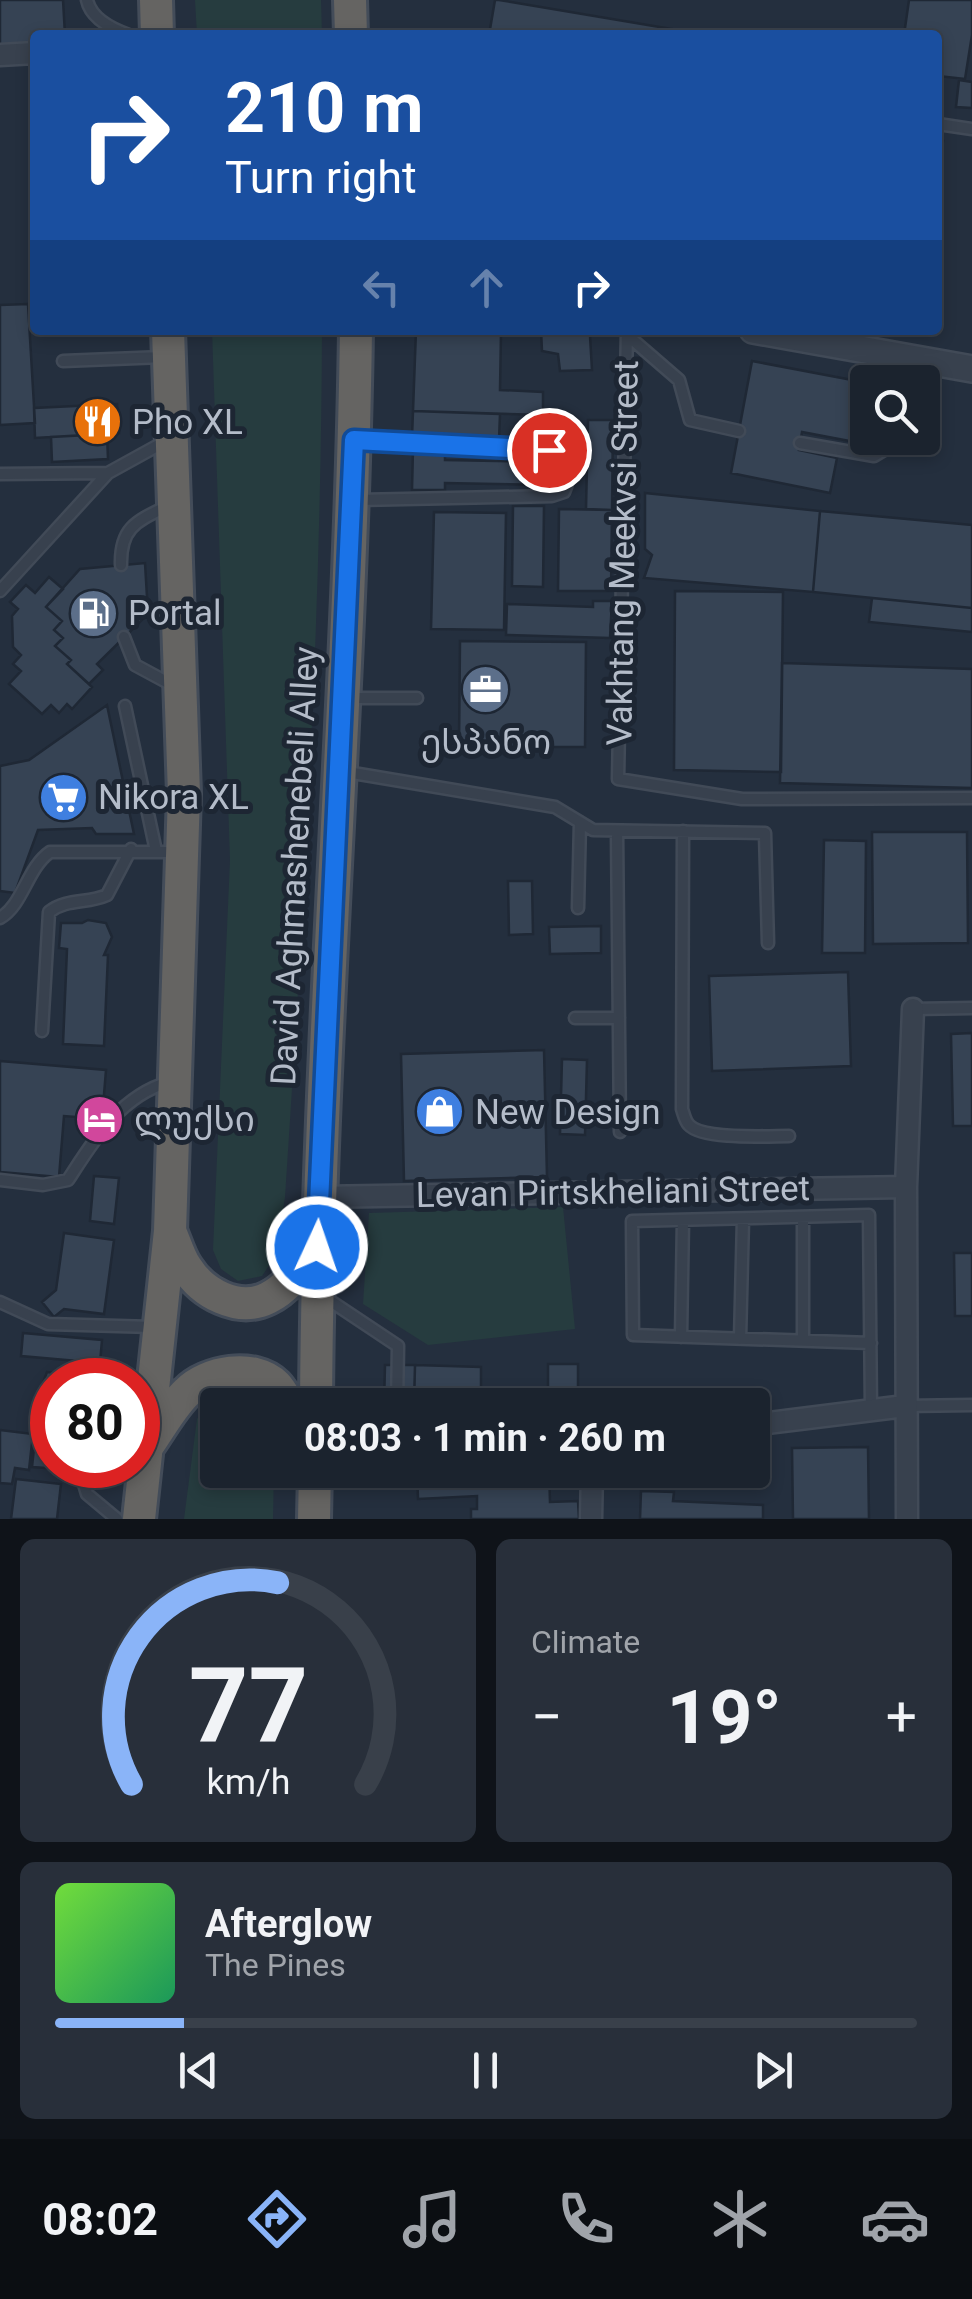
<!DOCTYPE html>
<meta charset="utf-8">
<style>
body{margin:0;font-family:Roboto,"Noto Sans Georgian",sans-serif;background:#282f3a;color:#f1f3f6;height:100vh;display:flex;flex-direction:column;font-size:38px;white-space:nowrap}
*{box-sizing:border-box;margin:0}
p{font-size:32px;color:#a0a4aa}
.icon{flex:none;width:55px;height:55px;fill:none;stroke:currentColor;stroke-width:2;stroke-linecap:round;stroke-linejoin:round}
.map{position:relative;height:1519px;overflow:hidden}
.drawer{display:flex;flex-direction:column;gap:20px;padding:20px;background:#0f1319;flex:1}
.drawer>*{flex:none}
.top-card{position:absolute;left:30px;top:30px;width:912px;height:305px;border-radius:10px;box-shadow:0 5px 15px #0003,0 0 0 2px #39404a;background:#1a4fa0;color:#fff;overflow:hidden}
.buttons{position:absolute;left:850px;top:365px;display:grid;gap:20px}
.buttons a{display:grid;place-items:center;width:90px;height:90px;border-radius:10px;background:#1b232e;box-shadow:0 5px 15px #0003,0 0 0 2px #39404a;font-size:50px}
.speed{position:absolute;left:30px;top:1358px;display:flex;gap:20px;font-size:50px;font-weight:700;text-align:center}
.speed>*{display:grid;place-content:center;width:130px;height:130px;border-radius:50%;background:#1b232e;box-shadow:0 5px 15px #0003,0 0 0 2px #39404a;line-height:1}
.speed .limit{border:15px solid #d22;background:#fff;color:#111}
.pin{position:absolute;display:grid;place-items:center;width:85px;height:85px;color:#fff;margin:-42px;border:5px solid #fff;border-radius:50%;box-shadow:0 2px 10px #0007}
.me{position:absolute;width:110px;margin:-55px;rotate:3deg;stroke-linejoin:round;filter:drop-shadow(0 0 8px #0008)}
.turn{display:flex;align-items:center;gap:35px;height:210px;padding:0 30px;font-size:45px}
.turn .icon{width:130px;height:130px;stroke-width:2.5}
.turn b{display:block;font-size:70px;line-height:85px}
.lanes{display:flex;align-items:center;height:95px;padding:0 30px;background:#0003;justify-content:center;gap:50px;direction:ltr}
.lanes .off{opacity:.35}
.big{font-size:75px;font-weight:700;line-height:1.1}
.drawer .widget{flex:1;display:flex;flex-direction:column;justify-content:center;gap:15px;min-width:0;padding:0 35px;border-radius:15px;background:#282f3a}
.drawer .dial{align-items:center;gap:0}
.dial svg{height:260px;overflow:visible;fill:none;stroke:#39404a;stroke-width:7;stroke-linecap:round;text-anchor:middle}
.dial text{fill:#f1f3f6;stroke:none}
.song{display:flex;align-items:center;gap:30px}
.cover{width:120px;height:120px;border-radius:15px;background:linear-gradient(135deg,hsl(100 70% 55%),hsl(150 70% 35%))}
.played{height:10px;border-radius:5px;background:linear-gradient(90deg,#8ab4f8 15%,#39404a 15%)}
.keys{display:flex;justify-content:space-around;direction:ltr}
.heat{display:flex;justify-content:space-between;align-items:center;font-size:55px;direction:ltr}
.drawer .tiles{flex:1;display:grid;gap:20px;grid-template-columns:1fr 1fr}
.widget:last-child{grid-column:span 2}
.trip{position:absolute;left:200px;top:1388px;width:570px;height:100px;border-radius:10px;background:#1b232e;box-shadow:0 5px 15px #0003,0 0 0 2px #39404a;font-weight:700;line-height:100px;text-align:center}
.dock{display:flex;height:160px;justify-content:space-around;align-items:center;background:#0b0e12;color:#a0a4aa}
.dock .icon{width:70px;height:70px}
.dock .active{color:#8ab4f8}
.dock b{font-size:45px;color:#f1f3f6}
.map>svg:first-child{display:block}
</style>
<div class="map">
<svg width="972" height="1519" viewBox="0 0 972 1519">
<rect width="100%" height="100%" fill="#242f3e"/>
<path fill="#263c3f" d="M 195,0 L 321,0 L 322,35 L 197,35 Z
M 212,330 L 322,330 C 321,620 304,908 285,1197 L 276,1255 L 262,1276 L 238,1281 L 221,1269 L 213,1250 L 230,860 Z
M 563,1207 L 575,1329 L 428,1345 L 363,1304 L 369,1213 Z
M 225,1392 L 245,1392 L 264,1405 L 218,1405 L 218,1470 L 274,1470 L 273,1519 L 184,1519 L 197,1419 L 209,1399 Z"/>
<path fill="#364354" stroke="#1f2835" stroke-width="2.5" d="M 0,0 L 63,0 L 65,35 L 35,35 L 35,44 L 0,46 Z
M 495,0 L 499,0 L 707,35 L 489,35 Z
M 909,0 L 972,0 L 972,35 L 965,79 L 938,76 L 938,35 L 904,35 Z
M 959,80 L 972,82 L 972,108 L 956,107 Z
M 938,140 L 943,141 L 938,178 Z
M 28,304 L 35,423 L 0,425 L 0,305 Z
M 416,330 L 501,332 L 500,390 L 543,392 L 543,415 L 413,411 Z
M 541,330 L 565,330 L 590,336 L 592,370 L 560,371 L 558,354 L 542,351 Z
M 752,361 L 868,383 L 868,407 L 860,443 L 802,432 L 799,450 L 837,458 L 830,493 L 731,473 Z
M 117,404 L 119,433 L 35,438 L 34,408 Z
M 413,411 L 500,414 L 499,440 L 412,437 Z
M 588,420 L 613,420 L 612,510 L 586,509 Z
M 107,434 L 108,459 L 52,462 L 51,437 Z
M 413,449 L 445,450 L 445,460 L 547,462 L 546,485 L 445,483 L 445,490 L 412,490 Z
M 645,493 L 820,511 L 813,592 L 644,578 L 652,555 L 645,549 Z
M 513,506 L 544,506 L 543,587 L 512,586 Z
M 559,509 L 612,510 L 611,591 L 558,591 Z
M 820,511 L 972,525 L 972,608 L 813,592 Z
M 434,512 L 506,513 L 504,630 L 431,629 Z
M 145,563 L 148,614 L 97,664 L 103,670 L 89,684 L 67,664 L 71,660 L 55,646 L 63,638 L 54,630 L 62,621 L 46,607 L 80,569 Z
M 49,577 L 63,589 L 46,607 L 62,621 L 54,630 L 63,638 L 55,646 L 71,660 L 67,664 L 92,687 L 72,709 L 67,704 L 59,713 L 51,705 L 42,714 L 9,684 L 21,671 L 13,664 L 21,655 L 13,647 L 12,616 L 18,609 L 10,602 L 26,585 L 35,593 Z
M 675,591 L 783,592 L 781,772 L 674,770 Z
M 872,598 L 972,608 L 972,632 L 869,622 Z
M 593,601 L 612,601 L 610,638 L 506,635 L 507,604 L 593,607 Z
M 460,641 L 586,642 L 585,747 L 459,747 Z
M 782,663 L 972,669 L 972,788 L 780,783 Z
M 107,705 L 134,834 L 96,834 L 92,828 L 38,830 L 15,893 L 0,891 L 0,766 L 29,760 Z
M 872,832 L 967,832 L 968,943 L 873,944 Z
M 824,840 L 866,841 L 865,953 L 822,953 Z
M 508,881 L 532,881 L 533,934 L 509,935 Z
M 88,920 L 106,923 L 112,937 L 104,955 L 108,955 L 104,1046 L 63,1044 L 67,949 L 59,948 L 61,923 L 82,923 Z
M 601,926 L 601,953 L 550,954 L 549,927 Z
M 848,972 L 851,1066 L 712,1071 L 709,976 Z
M 972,1033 L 972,1126 L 953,1126 L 951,1034 Z
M 544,1050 L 547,1177 L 404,1181 L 401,1054 Z
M 562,1059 L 587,1060 L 585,1135 L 560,1134 Z
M 0,1061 L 106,1070 L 102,1119 L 64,1116 L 59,1177 L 0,1172 Z
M 94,1176 L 119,1178 L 114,1224 L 90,1221 Z
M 64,1233 L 114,1240 L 104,1314 L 64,1309 L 54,1317 L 42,1302 L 56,1290 Z
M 954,1253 L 972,1253 L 972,1316 L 955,1316 Z
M 23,1333 L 102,1340 L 100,1363 L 21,1356 Z
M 548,1364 L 578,1364 L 578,1405 L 548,1405 Z
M 385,1365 L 415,1365 L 414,1405 L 384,1405 Z
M 415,1365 L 481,1367 L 481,1405 L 414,1405 Z
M 47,1372 L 80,1377 L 80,1380 L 52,1380 L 52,1419 L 31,1415 Z
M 0,1430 L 33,1434 L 29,1470 L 15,1468 L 12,1484 L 0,1483 Z
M 35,1438 L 52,1438 L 52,1465 L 60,1465 L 60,1469 L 32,1467 Z
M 868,1447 L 869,1519 L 793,1519 L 792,1448 Z
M 60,1465 L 95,1465 L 95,1474 L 60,1473 Z
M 464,1470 L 549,1470 L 550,1502 L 578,1501 L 579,1519 L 471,1519 L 471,1509 L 477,1509 L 477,1496 L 418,1499 L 417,1472 Z
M 16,1479 L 61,1484 L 57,1519 L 11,1519 Z
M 641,1491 L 674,1492 L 673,1501 L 763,1505 L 763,1519 L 640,1519 Z"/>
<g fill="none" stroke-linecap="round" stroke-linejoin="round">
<defs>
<path id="service" d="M 87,0 C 91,19 112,29 129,35
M 938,124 L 972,129
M 627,330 L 618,779 L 742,799 L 972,798
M 627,335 L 679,380 L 690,420 L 739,431
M 63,361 L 163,357
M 922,416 L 929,406 L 935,365
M 800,443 L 874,456 L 904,438
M 0,474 L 107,473
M 358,500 L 552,496 L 564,492 C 570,479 571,464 561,453 L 549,450 L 358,440
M 121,565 C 120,527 137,521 168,506
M 0,591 L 108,473 L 166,441
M 124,637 L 135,665 L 174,686
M 350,698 L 417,698
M 125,706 L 156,851
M 347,772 L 555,807 L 593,830 L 765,833 L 768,943
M 683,831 L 682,1109 C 684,1115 685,1121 689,1125 C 703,1140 767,1136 789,1136
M 617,832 L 620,1132
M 578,908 L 580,822
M 0,918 C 23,905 27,868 50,852 L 176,852
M 913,1009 L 972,1008
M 575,1018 L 619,1018
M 42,1031 L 49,912 C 67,898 88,904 107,895 L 131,849
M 0,1180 L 43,1185 L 68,1180 C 94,1140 120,1096 169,1082
M 803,1217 L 803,1341
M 323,1296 L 398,1346 L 397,1405
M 0,1302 L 48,1324 L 153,1327
M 681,1337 L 683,1220
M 740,1339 L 743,1219
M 871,1343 L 633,1335 L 632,1221 L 869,1215 L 871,1410
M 905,1406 L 972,1405
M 81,1474 L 87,1494 L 117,1519"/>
<path id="minor" d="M 0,55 L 35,53
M 319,1197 L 906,1187
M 752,1425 L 905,1406
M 591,1519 L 592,1470
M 907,1519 L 906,1187 L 913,1009"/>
<path id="tertiary" d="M 753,330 L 972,369"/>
<path id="trunk" d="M 156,0 L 157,35
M 350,0 L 351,35
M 170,1231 C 175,1242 179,1257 186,1267 C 202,1293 238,1313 268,1298 C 289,1288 303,1265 317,1247
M 316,1405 C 318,1046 351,689 356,330
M 149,1444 C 161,1427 172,1406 187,1392 C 206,1372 254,1363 276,1385 C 281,1390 285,1398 289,1405
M 139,1519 L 170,1231 L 184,794 L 168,330
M 314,1519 L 315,1470"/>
</defs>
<use href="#service" stroke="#414a57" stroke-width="15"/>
<use href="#minor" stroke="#414a57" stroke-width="25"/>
<use href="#tertiary" stroke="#414a57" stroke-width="30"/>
<use href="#trunk" stroke="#434c59" stroke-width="38"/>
<use href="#service" stroke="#38414e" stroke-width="10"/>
<use href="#minor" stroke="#38414e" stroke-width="20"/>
<use href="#tertiary" stroke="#38414e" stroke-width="25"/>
<use href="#trunk" stroke="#656462" stroke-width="32"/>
</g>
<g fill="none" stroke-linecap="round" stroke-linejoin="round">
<defs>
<path id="route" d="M 317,1247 L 354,440 L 549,450"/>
</defs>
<use href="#route" stroke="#114b97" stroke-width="25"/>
<use href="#route" stroke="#1a73e8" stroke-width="18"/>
</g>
<defs>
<symbol id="restaurant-disc" viewBox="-11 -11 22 22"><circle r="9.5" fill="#e8710a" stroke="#1d2633"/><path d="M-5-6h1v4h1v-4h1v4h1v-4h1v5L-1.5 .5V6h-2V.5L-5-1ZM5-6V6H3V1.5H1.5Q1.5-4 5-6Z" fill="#fff"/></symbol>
<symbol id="fuel-disc" viewBox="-11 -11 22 22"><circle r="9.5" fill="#5c6f8a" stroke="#1d2633"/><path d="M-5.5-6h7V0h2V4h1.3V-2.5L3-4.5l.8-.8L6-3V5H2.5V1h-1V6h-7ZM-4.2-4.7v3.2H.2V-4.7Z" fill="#fff"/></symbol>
<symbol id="office-disc" viewBox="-11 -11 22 22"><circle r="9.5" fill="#5c6f8a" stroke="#1d2633"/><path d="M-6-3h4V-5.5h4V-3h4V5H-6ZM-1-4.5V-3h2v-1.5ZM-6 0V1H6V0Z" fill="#fff"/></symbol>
<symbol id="supermarket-disc" viewBox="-11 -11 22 22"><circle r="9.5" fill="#3f7fe0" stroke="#1d2633"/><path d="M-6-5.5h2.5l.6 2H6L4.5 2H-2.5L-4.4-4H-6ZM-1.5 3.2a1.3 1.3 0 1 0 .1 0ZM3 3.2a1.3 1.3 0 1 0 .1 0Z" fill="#fff"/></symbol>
<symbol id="shop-disc" viewBox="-11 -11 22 22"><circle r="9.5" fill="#3f7fe0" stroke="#1d2633"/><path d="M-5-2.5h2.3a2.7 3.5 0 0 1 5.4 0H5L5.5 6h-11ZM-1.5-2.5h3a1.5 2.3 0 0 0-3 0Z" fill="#fff"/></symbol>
<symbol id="hotel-disc" viewBox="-11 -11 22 22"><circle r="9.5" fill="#d1479c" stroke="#1d2633"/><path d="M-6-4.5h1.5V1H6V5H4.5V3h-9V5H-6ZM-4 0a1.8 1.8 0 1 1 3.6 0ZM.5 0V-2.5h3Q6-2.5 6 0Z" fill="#fff"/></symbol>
</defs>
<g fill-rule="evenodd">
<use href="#restaurant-disc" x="70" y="394" width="55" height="55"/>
<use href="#fuel-disc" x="66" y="586" width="55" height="55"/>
<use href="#office-disc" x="458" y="662" width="55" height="55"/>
<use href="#supermarket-disc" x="36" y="770" width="55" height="55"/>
<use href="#shop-disc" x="412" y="1084" width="55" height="55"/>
<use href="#hotel-disc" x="72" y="1092" width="55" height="55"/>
</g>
<g text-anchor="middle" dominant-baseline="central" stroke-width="10" stroke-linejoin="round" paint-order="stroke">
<g font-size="35" fill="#b4bcc9" stroke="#1d2633" text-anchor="start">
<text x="132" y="422">Pho XL</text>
<text x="128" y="613">Portal</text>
<text x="486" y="742" text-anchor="middle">ესპანო</text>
<text x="98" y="797">Nikora XL</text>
<text x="475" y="1112">New Design</text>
<text x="134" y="1119">ლუქსი</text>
</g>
<g font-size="35" fill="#b4bcc9" stroke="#1d2633">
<text transform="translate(623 553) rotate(-89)">Vakhtang Meekvsi Street</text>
<text transform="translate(295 866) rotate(-87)">David Aghmashenebeli Alley</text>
<text transform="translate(613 1192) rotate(-1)">Levan Pirtskheliani Street</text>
</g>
</g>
</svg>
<div class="buttons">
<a><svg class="icon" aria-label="search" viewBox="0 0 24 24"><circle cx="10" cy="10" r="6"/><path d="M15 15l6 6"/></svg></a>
</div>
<div class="speed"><div class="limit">80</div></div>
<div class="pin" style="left:549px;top:450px;background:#d93025"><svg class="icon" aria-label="arrive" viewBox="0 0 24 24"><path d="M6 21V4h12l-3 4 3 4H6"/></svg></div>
<svg class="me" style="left:317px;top:1247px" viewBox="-20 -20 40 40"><circle r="17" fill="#1a73e8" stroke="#fff" stroke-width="3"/><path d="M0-11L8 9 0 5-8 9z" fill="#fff"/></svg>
<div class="trip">08:03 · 1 min · 260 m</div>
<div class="top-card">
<div class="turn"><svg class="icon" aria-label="right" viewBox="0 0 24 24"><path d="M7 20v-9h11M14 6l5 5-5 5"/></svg><div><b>210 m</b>Turn right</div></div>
<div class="lanes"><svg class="icon off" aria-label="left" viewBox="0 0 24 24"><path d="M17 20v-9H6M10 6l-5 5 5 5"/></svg><svg class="icon off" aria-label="ahead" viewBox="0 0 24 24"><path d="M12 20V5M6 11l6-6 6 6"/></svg><svg class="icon" aria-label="right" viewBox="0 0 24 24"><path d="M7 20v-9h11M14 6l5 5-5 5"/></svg></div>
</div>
</div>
<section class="drawer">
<div class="tiles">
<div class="widget dial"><svg viewBox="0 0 100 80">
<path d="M14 69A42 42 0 1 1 86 69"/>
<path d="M14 69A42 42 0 0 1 59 7" stroke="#8ab4f8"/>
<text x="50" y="56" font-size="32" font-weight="700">77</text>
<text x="50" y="72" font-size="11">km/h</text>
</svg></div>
<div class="widget"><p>Climate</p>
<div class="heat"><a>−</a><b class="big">19°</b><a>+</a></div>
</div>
<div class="widget">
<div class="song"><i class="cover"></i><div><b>Afterglow</b><p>The Pines</p></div></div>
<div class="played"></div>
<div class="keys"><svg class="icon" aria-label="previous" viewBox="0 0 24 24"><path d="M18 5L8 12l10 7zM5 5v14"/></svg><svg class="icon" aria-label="pause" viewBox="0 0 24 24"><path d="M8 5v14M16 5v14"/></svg><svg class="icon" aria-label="next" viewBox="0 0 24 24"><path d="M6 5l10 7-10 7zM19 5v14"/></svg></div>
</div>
</div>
</section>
<nav class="dock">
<b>08:02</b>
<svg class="icon active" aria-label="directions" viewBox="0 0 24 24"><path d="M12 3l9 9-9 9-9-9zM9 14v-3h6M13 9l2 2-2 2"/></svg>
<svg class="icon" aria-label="music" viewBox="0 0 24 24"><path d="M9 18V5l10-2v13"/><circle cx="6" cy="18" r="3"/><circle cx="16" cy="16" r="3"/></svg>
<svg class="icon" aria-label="phone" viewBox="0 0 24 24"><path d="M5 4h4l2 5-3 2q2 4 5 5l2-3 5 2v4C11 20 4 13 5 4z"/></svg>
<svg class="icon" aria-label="climate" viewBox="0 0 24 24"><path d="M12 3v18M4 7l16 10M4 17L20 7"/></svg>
<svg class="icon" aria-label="car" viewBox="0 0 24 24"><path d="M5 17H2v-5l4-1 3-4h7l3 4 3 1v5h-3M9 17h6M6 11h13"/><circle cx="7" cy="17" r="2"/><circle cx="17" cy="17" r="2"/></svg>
</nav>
